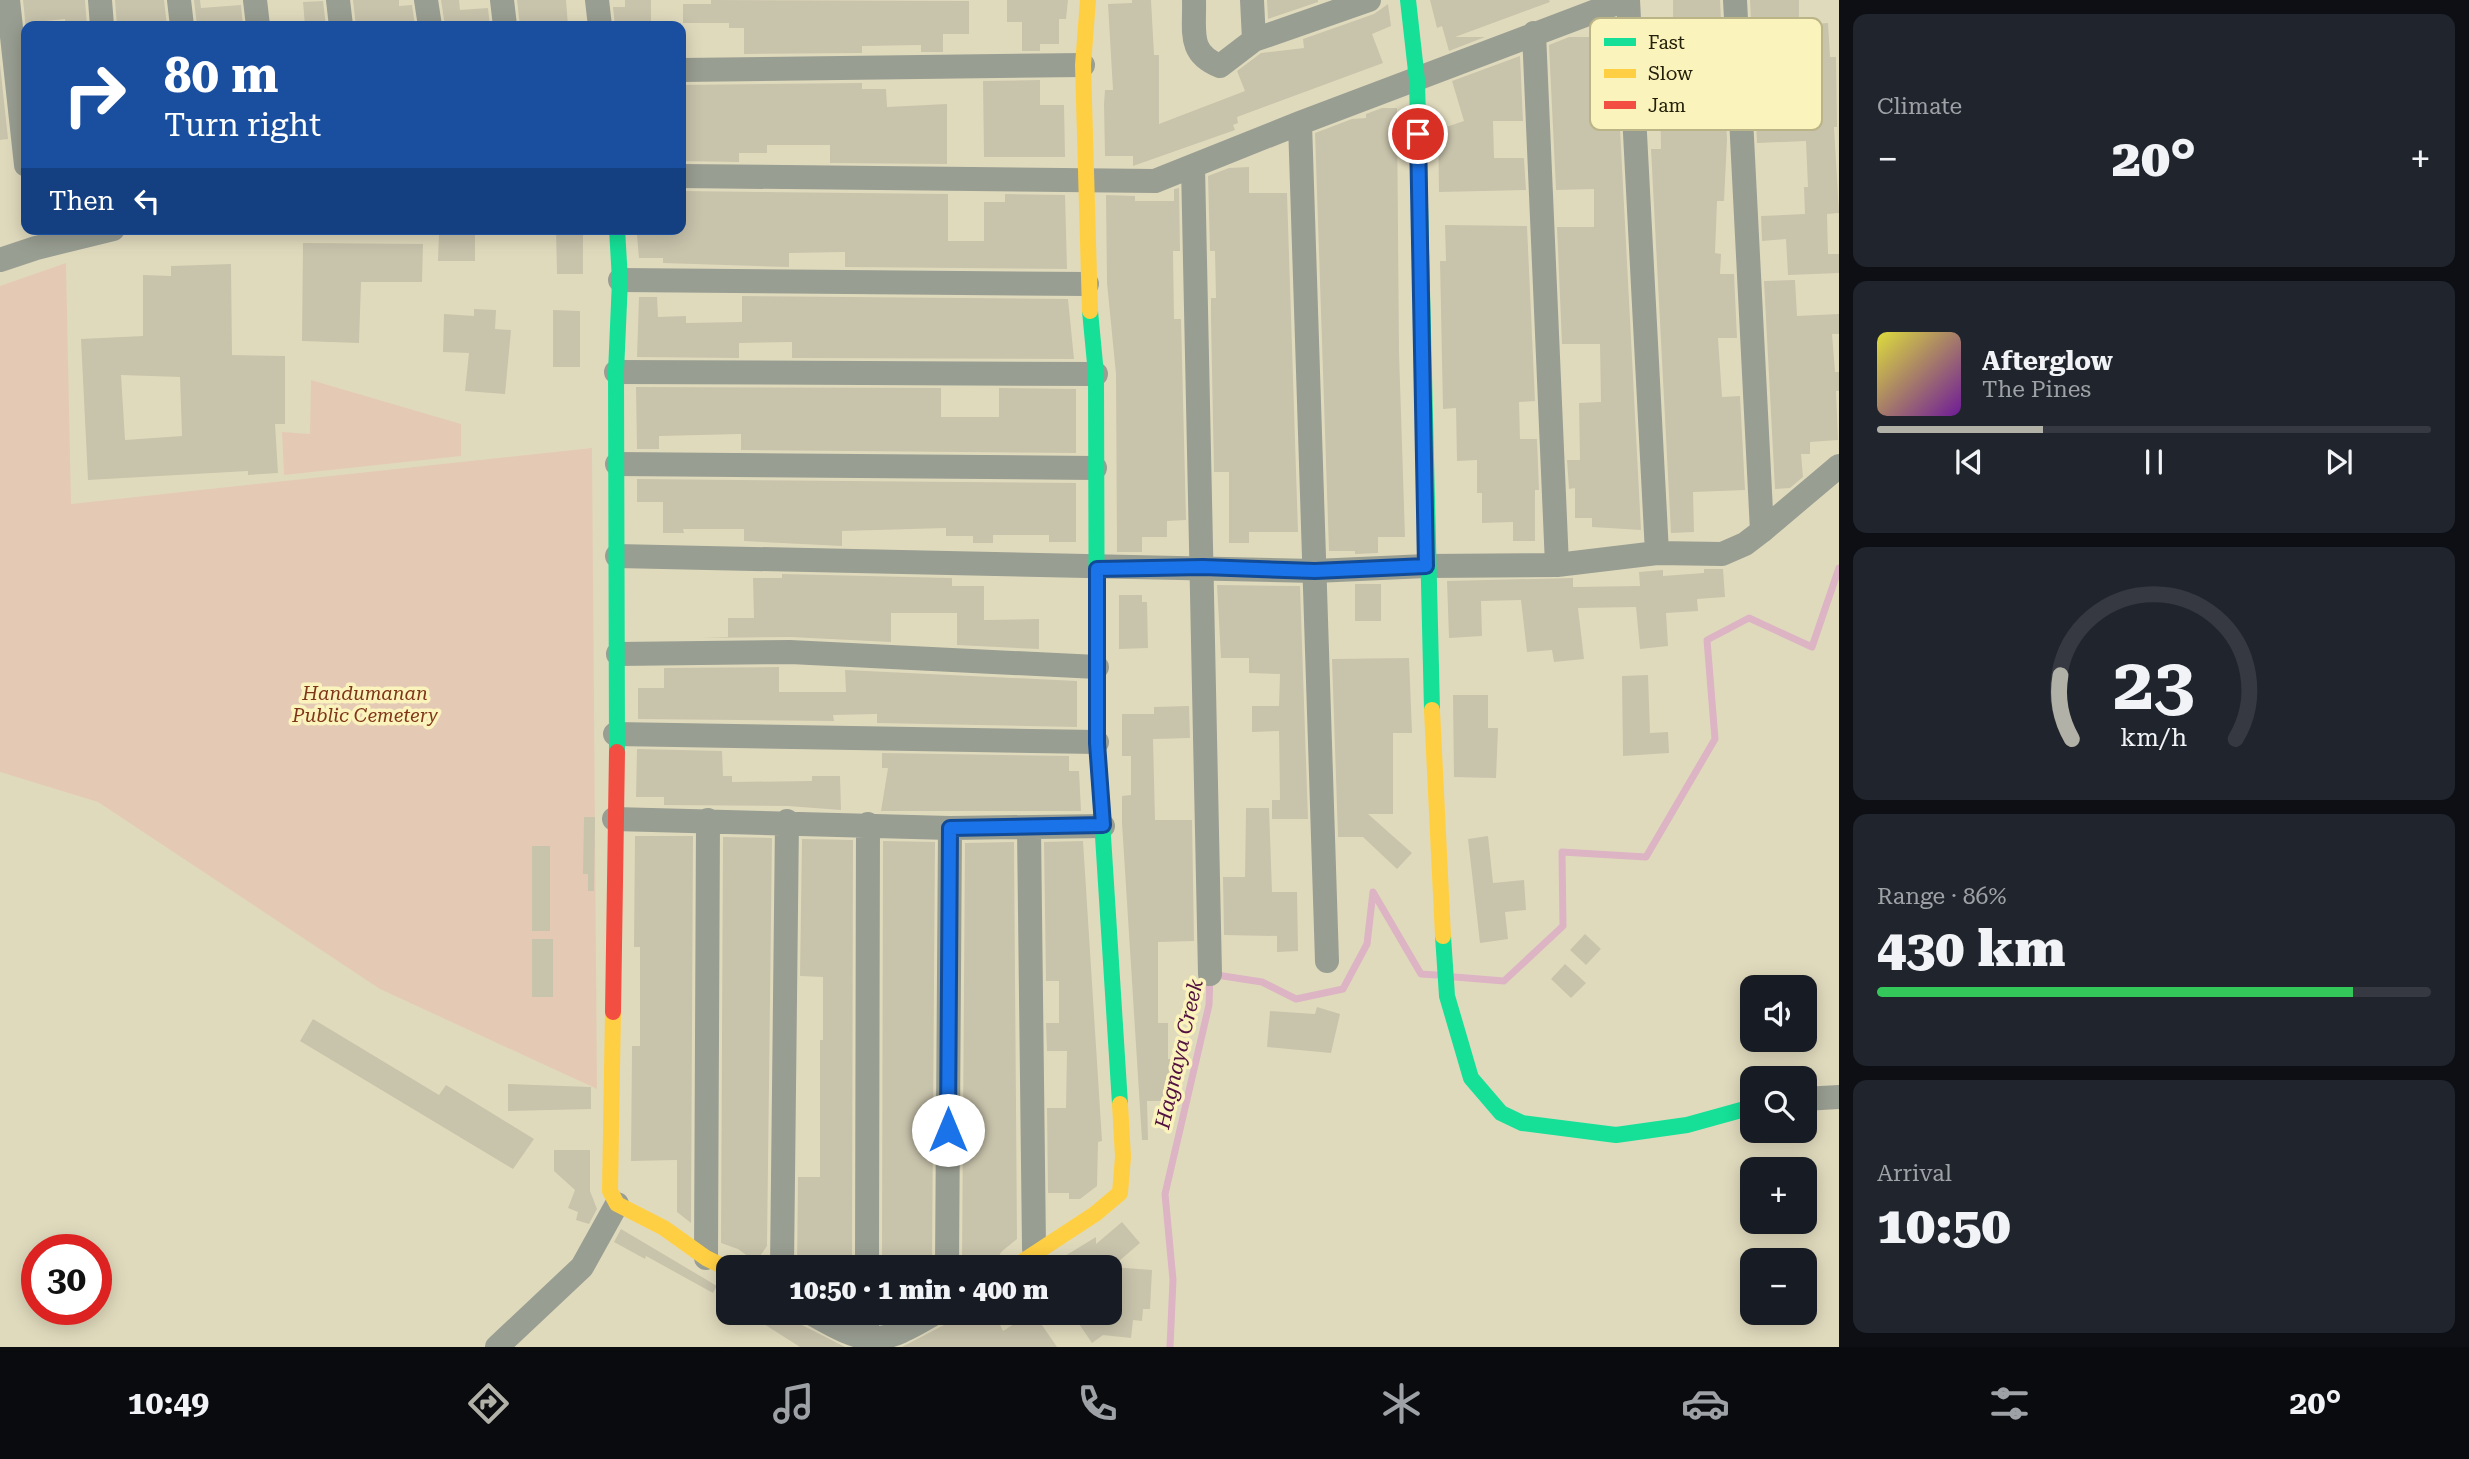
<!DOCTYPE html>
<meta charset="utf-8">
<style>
body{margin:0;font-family:"Roboto Serif",serif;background:#20242c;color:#f1f3f6;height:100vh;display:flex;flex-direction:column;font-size:26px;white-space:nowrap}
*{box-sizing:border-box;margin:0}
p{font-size:23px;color:#9ea1a6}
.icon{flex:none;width:38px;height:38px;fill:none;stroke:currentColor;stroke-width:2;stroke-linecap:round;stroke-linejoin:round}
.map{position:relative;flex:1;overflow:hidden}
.details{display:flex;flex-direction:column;gap:14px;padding:14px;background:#0d0f14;width:630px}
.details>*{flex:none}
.hud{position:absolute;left:21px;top:21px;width:665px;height:214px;border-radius:14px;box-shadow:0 4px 18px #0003;background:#1a4fa0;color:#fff;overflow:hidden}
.buttons{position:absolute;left:1740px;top:975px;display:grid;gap:14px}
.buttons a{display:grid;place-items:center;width:77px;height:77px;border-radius:14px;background:#171b24;box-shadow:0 4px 18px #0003;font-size:35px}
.speed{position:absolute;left:21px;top:1234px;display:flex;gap:14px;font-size:35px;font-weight:700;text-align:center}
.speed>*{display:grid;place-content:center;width:91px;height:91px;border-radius:50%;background:#171b24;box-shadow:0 4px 18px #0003;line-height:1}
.speed .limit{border:10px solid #d22;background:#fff;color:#111}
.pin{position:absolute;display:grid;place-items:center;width:60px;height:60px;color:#fff;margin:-30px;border:4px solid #fff;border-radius:50%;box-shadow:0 2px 7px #0007}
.me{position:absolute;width:77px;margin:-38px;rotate:0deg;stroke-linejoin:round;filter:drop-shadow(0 0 5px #0008)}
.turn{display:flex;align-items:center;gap:24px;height:147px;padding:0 28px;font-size:32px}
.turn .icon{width:91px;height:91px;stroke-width:2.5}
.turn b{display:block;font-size:49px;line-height:60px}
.then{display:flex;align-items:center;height:66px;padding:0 28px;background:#0003;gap:14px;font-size:26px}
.big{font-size:52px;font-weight:800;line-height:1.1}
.details .widget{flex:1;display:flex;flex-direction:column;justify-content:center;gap:10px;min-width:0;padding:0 24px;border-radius:14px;background:#20242c}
.details .dial{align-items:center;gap:0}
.dial svg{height:182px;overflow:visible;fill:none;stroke:#363941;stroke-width:7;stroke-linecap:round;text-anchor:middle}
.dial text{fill:#f1f3f6;stroke:none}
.song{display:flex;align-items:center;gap:21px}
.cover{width:84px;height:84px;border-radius:10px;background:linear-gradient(135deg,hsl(60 70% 55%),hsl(280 70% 35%))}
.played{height:7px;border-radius:4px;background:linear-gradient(90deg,#b2b1a8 30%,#363941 30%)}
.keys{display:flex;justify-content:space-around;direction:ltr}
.heat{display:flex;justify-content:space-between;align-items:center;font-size:38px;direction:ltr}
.charge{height:10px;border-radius:5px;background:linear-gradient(90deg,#34c759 86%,#363941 0)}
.trip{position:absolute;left:716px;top:1255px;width:406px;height:70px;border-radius:14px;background:#171b24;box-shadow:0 4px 18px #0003;font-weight:800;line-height:70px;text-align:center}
.dock{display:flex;height:112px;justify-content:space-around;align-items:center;background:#090b0e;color:#9ea1a6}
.dock .icon{width:49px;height:49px}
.dock .active{color:#b2b1a8}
.dock b{font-size:32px;color:#f1f3f6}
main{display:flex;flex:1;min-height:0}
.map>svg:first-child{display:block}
</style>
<main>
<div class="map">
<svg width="1839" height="1347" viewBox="0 0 1839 1347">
<rect width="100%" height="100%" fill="#e0dabd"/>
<path fill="#e4cab5" d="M 66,263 L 71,504 L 592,448 L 597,1089 L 380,989 L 98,802 L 0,772 L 0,286 Z
M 311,380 L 461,424 L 461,456 L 284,475 L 282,432 L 310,434 Z"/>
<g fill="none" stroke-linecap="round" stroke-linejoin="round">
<path stroke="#dcb4c4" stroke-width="7" d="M 1455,977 L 1504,981 L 1563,926 L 1562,852 L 1646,857 L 1715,739 L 1707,640 L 1749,618 L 1812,647 L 1839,568
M 1170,1347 L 1173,1280 L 1165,1194 L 1209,1005 L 1210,974 L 1262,982 L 1296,999 L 1343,989 L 1367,944 L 1373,892 L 1421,974 L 1436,975"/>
</g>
<path fill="#c8c3ab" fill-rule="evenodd" d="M 23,0 L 85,0 L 87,26 L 66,26 L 65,19 L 26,23 L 26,30 Z
M 115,0 L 164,0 L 167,26 L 117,26 Z
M 194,0 L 200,0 L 201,8 L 241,5 L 243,26 L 197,26 Z
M 353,0 L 399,0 L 399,6 L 412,5 L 415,26 L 356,26 Z
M 441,0 L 459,0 L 460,10 L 488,8 L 490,26 L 445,26 Z
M 517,0 L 566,0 L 568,26 L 520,26 Z
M 625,0 L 651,0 L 651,23 L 646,23 L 646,26 L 615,26 L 613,7 L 625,7 Z
M 711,0 L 969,1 L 969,34 L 943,34 L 943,52 L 921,52 L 921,45 L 862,46 L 862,53 L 744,54 L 744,28 L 729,28 L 729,23 L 683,23 L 683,4 L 711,4 Z
M 1007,0 L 1068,0 L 1066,19 L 1059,19 L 1059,44 L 1040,44 L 1040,51 L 1022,51 L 1022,22 L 1007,22 Z
M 1132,0 L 1151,0 L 1154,55 L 1159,55 L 1159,124 L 1245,91 L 1237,71 L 1261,53 L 1304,48 L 1303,39 L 1374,14 L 1388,4 L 1391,26 L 1372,34 L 1383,63 L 1237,117 L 1238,123 L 1233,125 L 1235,130 L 1133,166 L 1133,156 L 1105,156 L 1104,104 L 1105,90 L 1113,90 L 1108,4 L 1132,3 Z
M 1267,0 L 1318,0 L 1318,2 L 1268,19 Z
M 1430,0 L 1549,0 L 1550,2 L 1455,37 L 1485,37 L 1449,51 L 1442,26 L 1437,28 Z
M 1673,0 L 1720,0 L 1727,139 L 1724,201 L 1717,201 L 1715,253 L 1721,254 L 1720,274 L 1734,274 L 1737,338 L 1718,338 L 1722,397 L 1740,396 L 1745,490 L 1693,492 L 1694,532 L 1671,533 L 1651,149 L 1661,149 L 1660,91 L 1648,91 L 1644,28 L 1673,28 Z
M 1750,0 L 1799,0 L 1799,25 L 1828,23 L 1830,57 L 1836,57 L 1837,127 L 1834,127 L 1839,213 L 1827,214 L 1828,254 L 1839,254 L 1839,273 L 1788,275 L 1786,239 L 1762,241 L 1761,216 L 1805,214 L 1804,187 L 1808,187 L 1806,141 L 1757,143 Z
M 323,1 L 326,26 L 305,26 L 303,2 Z
M 1614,20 L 1618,90 L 1641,530 L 1592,527 L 1592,518 L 1575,518 L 1575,488 L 1569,489 L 1567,460 L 1580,460 L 1579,403 L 1601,402 L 1600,344 L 1562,344 L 1557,227 L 1594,227 L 1594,189 L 1556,190 L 1549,45 L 1569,37 L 1602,37 L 1602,24 Z
M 1520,56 L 1523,121 L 1493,121 L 1494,158 L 1524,158 L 1526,190 L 1439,192 L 1438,123 L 1440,129 L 1464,121 L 1452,81 Z
M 0,64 L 8,139 L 0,140 Z
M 1040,80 L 1040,105 L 1064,105 L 1065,157 L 984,157 L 983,81 Z
M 862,83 L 862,89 L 886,89 L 887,107 L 947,104 L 947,164 L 830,163 L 830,145 L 767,145 L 767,153 L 739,153 L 739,162 L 681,161 L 681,85 Z
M 1382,108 L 1397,108 L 1399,352 L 1405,537 L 1378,537 L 1378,553 L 1355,554 L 1355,551 L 1329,551 L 1315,133 L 1352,119 L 1366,118 L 1366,114 Z
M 1249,167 L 1249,193 L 1287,193 L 1298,532 L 1249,532 L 1249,543 L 1229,543 L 1229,472 L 1214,472 L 1211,319 L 1211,298 L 1216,298 L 1215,251 L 1210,251 L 1208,176 L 1229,168 Z
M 1179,188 L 1180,251 L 1173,251 L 1174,319 L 1181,319 L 1186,520 L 1167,521 L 1167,537 L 1142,537 L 1142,552 L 1117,552 L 1116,374 L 1107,283 L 1106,195 L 1135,196 L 1135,201 L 1174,201 L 1174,189 Z
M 681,191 L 948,194 L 948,241 L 984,241 L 984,202 L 1005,202 L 1005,194 L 1065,195 L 1067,269 L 845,267 L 845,252 L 789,253 L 789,267 L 663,263 L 663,258 L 639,258 L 637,235 L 681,233 Z
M 1445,225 L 1527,226 L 1535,401 L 1519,402 L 1520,439 L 1537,439 L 1539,490 L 1535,490 L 1535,541 L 1513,541 L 1513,522 L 1482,523 L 1482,493 L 1477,493 L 1477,460 L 1457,461 L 1456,408 L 1443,409 L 1440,261 L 1446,261 Z
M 556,229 L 583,229 L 583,274 L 557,274 Z
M 439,234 L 475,235 L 475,261 L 438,261 Z
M 303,243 L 423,244 L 422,282 L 361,282 L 359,343 L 302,341 Z
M 231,264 L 232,355 L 285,356 L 285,424 L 275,424 L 278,473 L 248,475 L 248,471 L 88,480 L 81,339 L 143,336 L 143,275 L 171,276 L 171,266 ZM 121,375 L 180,377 L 182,436 L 125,440 Z
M 1795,280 L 1797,316 L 1839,314 L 1839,334 L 1832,334 L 1835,372 L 1839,372 L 1839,391 L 1836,391 L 1838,440 L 1810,442 L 1810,454 L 1801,454 L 1803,477 L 1790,488 L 1775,489 L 1764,281 Z
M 742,296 L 1068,299 L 1074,359 L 792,358 L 792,342 L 739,343 L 739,358 L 637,357 L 639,297 L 657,297 L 658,317 L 686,316 L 686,323 L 742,322 Z
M 474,309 L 496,310 L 495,329 L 511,330 L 505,394 L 465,391 L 469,353 L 443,352 L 444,314 L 474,316 Z
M 553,310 L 580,311 L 580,367 L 553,367 Z
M 636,387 L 941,388 L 941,417 L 999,417 L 999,388 L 1076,389 L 1076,453 L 741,450 L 741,434 L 659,436 L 659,449 L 637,449 Z
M 637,479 L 1076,483 L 1076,542 L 1049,542 L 1049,535 L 993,535 L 993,543 L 973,543 L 973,536 L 946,536 L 946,528 L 842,531 L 842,546 L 744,541 L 744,529 L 683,529 L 684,533 L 663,533 L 663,502 L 637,502 Z
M 1704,569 L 1723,569 L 1725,597 L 1697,599 L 1698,611 L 1666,613 L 1668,646 L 1640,649 L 1636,607 L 1578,608 L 1584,659 L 1554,662 L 1552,650 L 1527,652 L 1521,600 L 1481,601 L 1482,636 L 1449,638 L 1447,581 L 1573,578 L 1573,587 L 1640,586 L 1639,572 L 1663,570 L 1663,576 L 1704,573 Z
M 782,574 L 952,578 L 952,586 L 984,586 L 984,620 L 1039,619 L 1039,649 L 957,645 L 957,613 L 891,613 L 891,642 L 790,637 L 701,638 L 728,637 L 728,618 L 754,618 L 753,578 L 782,578 Z
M 1355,584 L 1381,584 L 1381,621 L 1355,621 Z
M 1217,585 L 1300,586 L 1308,819 L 1272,819 L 1272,800 L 1280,800 L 1279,731 L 1252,732 L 1252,706 L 1279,706 L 1280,674 L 1249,673 L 1249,658 L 1221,658 Z
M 1119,595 L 1142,595 L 1142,602 L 1147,602 L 1148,648 L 1119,649 Z
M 1409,658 L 1412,733 L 1393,733 L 1393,814 L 1368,814 L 1412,853 L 1397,869 L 1363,837 L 1338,837 L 1332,659 Z
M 779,667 L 779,692 L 846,692 L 845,670 L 1077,681 L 1077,727 L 877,723 L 877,714 L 833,715 L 834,721 L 638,719 L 638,688 L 664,688 L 664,668 Z
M 1648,675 L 1650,733 L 1668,732 L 1669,753 L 1623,756 L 1622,676 Z
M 1453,695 L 1488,695 L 1488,728 L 1498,728 L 1496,778 L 1454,777 Z
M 1189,706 L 1190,738 L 1153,739 L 1155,820 L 1192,820 L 1194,941 L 1158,942 L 1158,1023 L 1168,1023 L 1168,1059 L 1179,1059 L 1178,1101 L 1147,1101 L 1148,1140 L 1142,1140 L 1122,823 L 1122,796 L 1131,795 L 1131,756 L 1122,756 L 1122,714 L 1154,714 L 1154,707 Z
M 637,749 L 722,751 L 723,776 L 732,776 L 732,782 L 812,781 L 812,776 L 840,776 L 841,810 L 788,806 L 664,805 L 664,797 L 636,797 Z
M 882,753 L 1069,756 L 1069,771 L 1079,771 L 1081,811 L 881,811 L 888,768 L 882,768 Z
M 1246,808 L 1269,808 L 1272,892 L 1297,892 L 1298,951 L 1277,952 L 1277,936 L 1224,935 L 1223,877 L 1245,877 Z
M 584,817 L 595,817 L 594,891 L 588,891 L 588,874 L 583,874 Z
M 635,836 L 693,836 L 691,1223 L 677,1212 L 677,1160 L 631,1161 L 632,1046 L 640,1046 L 640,947 L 634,947 Z
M 1488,836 L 1493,883 L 1524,880 L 1526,910 L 1505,912 L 1508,939 L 1480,943 L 1468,839 Z
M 723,837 L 772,838 L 767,1246 L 756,1262 L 738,1249 L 721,1243 Z
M 802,839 L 853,840 L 852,1267 L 797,1267 L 798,1177 L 820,1177 L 820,1040 L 823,1040 L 823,977 L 800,976 Z
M 883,841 L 935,842 L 932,1267 L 882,1267 Z
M 1083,841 L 1102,1141 L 1098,1142 L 1097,1186 L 1080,1199 L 1069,1199 L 1069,1193 L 1048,1193 L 1047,1108 L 1066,1108 L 1067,1051 L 1047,1051 L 1046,1023 L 1059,1023 L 1059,981 L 1046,981 L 1044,842 Z
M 1014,842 L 1017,1239 L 1001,1252 L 994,1267 L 962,1267 L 965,843 Z
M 532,846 L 550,846 L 550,931 L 532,931 Z
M 1585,934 L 1601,949 L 1586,965 L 1570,950 Z
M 532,939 L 553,939 L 553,997 L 532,997 Z
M 1565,964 L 1586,983 L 1571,998 L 1551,979 Z
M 1317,1007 L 1340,1014 L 1331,1053 L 1267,1047 L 1270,1011 L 1315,1014 Z
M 313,1019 L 439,1095 L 446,1085 L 534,1139 L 513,1169 L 300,1041 Z
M 508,1084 L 591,1087 L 591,1109 L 508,1111 Z
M 554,1150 L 590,1150 L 590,1191 L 597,1209 L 589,1224 L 576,1220 L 578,1212 L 568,1208 L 575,1190 L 554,1171 Z
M 1122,1222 L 1140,1243 L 1112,1267 L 1152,1270 L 1150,1309 L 1143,1309 L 1142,1321 L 1133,1320 L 1131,1338 L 1103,1335 L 1092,1343 L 1071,1312 L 1110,1312 L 1110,1267 L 1047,1267 L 1096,1237 L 1096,1244 Z
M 621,1229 L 717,1286 L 713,1293 L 646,1256 L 645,1259 L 614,1242 Z
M 745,1312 L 794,1312 L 802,1325 L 845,1347 L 800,1347 Z
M 952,1312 L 994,1312 L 1003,1331 L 1033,1312 L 1057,1347 L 902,1347 L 944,1325 Z"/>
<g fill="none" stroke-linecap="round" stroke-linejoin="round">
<path stroke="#999e92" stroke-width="24" d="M 8,0 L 26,165
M 100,0 L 102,26
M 179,0 L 182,26
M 255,0 L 258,26
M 338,0 L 341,26
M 426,0 L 430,26
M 502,0 L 505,26
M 597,0 L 600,26
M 1194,0 C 1195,31 1187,53 1220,66 L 1254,40 L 1369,0
M 1252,0 L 1254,40
M 1628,0 L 1657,553
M 1735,0 L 1762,531
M 1534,33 L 1557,565
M 681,70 L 1083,65
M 1300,123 L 1327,961
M 1193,166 L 1210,974
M 681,176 L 1155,181 L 1300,123 L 1625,0
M 0,260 L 36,248 L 113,229
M 620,280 L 1087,284
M 616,372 L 1096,374
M 617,464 L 1095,468
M 617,556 L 1315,571 L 1426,566 L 1557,565 L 1657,553 L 1722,554 L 1745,544 L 1762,531 L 1839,466
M 618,654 L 790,652 L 1097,667
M 615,734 L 1097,742
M 614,819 L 950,828 L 1103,826
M 1029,828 L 1034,1248
M 1804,1099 L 1839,1097
M 706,1258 L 708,820
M 782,1267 L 787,821
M 867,1267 L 868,824
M 947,1267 L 950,828
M 809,1312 C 870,1347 878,1347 937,1312
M 867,1346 L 867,1312
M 497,1347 L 582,1267 L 617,1204"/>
<path stroke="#16e098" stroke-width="16" d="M 1408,0 L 1417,80 L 1432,710
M 1090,311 L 1096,374 L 1097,742 L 1120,1104
M 617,752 L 616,372 L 620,280 L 617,229
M 1443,936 L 1447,996 L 1471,1078 L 1501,1113 L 1522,1123 L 1616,1135 L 1687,1125 L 1752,1107"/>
<path stroke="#ffcf43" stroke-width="16" d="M 1088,0 L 1083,65 L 1090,311
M 1432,710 L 1443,936
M 613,1012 L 610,1191 L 617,1204 L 664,1228 L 706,1258 L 728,1269
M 1014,1267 L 1095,1214 L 1120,1193 L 1123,1157 L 1120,1104"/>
<path stroke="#f24e42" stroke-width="16" d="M 613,1012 L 617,752"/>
</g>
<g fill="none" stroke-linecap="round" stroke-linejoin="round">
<defs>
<path id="route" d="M 948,1130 L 950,828 L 1103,825 L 1097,743 L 1097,569 L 1203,567 L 1315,571 L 1426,566 L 1418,134"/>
</defs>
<use href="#route" stroke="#114b97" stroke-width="18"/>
<use href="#route" stroke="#1a73e8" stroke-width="12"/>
</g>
<g text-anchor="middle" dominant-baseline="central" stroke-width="7" stroke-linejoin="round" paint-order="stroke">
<g font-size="19" font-style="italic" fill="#7f3519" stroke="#fbf3bc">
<text x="365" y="693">Handumanan<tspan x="365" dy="22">Public Cemetery</tspan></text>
</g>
<g font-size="21" font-style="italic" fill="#511040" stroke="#fbf3bc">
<text transform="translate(1179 1054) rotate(-77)">Hagnaya Creek</text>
</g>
</g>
<rect x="1590" y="18" width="232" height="112" rx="10" fill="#fbf3bc" stroke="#bab487" stroke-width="2"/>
<rect x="1604" y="38" width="32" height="8" fill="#16e098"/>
<rect x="1604" y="69" width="32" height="9" fill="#ffcf43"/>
<rect x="1604" y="101" width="32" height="8" fill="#f24e42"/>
<g font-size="19" fill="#23200b">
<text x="1648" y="49">Fast</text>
<text x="1648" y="80">Slow</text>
<text x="1648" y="112">Jam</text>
</g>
</svg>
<div class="buttons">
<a><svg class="icon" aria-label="sound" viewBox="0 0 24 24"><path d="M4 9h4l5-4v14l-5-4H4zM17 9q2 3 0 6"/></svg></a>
<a><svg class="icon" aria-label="search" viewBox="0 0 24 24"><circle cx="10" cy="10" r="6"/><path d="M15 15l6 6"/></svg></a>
<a>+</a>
<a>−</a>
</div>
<div class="speed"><div class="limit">30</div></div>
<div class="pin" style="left:1418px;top:134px;background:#d93025"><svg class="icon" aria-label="arrive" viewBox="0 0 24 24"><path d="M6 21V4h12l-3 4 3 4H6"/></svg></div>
<svg class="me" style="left:948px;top:1130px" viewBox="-20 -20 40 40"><circle r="19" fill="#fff"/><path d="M0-13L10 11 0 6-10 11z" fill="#1a73e8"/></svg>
<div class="trip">10:50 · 1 min · 400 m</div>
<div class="hud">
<div class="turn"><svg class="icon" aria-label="right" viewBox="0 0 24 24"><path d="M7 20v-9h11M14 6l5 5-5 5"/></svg><div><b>80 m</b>Turn right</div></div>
<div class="then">Then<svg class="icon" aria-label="left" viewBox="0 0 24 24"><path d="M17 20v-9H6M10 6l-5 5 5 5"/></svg></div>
</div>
</div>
<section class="details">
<div class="widget"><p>Climate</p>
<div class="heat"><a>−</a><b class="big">20°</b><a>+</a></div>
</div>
<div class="widget">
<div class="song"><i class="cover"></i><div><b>Afterglow</b><p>The Pines</p></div></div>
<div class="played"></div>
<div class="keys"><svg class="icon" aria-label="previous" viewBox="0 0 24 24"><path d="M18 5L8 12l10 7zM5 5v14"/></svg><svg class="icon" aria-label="pause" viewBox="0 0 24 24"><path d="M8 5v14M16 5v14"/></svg><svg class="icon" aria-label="next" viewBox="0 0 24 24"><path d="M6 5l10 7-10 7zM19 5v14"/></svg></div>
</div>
<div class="widget dial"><svg viewBox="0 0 100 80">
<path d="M14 69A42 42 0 1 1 86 69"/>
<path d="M14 69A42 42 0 0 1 9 41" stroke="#b2b1a8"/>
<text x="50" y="56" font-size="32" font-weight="700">23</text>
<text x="50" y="72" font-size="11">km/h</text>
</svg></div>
<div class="widget"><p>Range · 86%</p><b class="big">430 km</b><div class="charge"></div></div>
<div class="widget"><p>Arrival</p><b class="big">10:50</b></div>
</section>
</main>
<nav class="dock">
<b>10:49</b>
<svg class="icon active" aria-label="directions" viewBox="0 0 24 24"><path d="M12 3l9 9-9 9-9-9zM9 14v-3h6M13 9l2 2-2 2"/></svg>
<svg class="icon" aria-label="music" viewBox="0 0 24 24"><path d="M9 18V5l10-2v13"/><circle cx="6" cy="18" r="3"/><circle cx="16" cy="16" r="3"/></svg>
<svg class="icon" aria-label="phone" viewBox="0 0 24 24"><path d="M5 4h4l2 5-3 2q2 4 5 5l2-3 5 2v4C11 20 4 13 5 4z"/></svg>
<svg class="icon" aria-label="climate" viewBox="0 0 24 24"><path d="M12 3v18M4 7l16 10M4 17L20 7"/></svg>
<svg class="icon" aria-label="car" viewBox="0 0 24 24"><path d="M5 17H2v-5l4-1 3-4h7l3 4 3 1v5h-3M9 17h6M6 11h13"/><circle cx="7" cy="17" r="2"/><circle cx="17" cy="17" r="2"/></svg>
<svg class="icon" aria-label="filters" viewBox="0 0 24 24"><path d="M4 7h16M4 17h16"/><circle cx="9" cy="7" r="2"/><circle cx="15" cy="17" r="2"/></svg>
<b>20°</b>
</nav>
